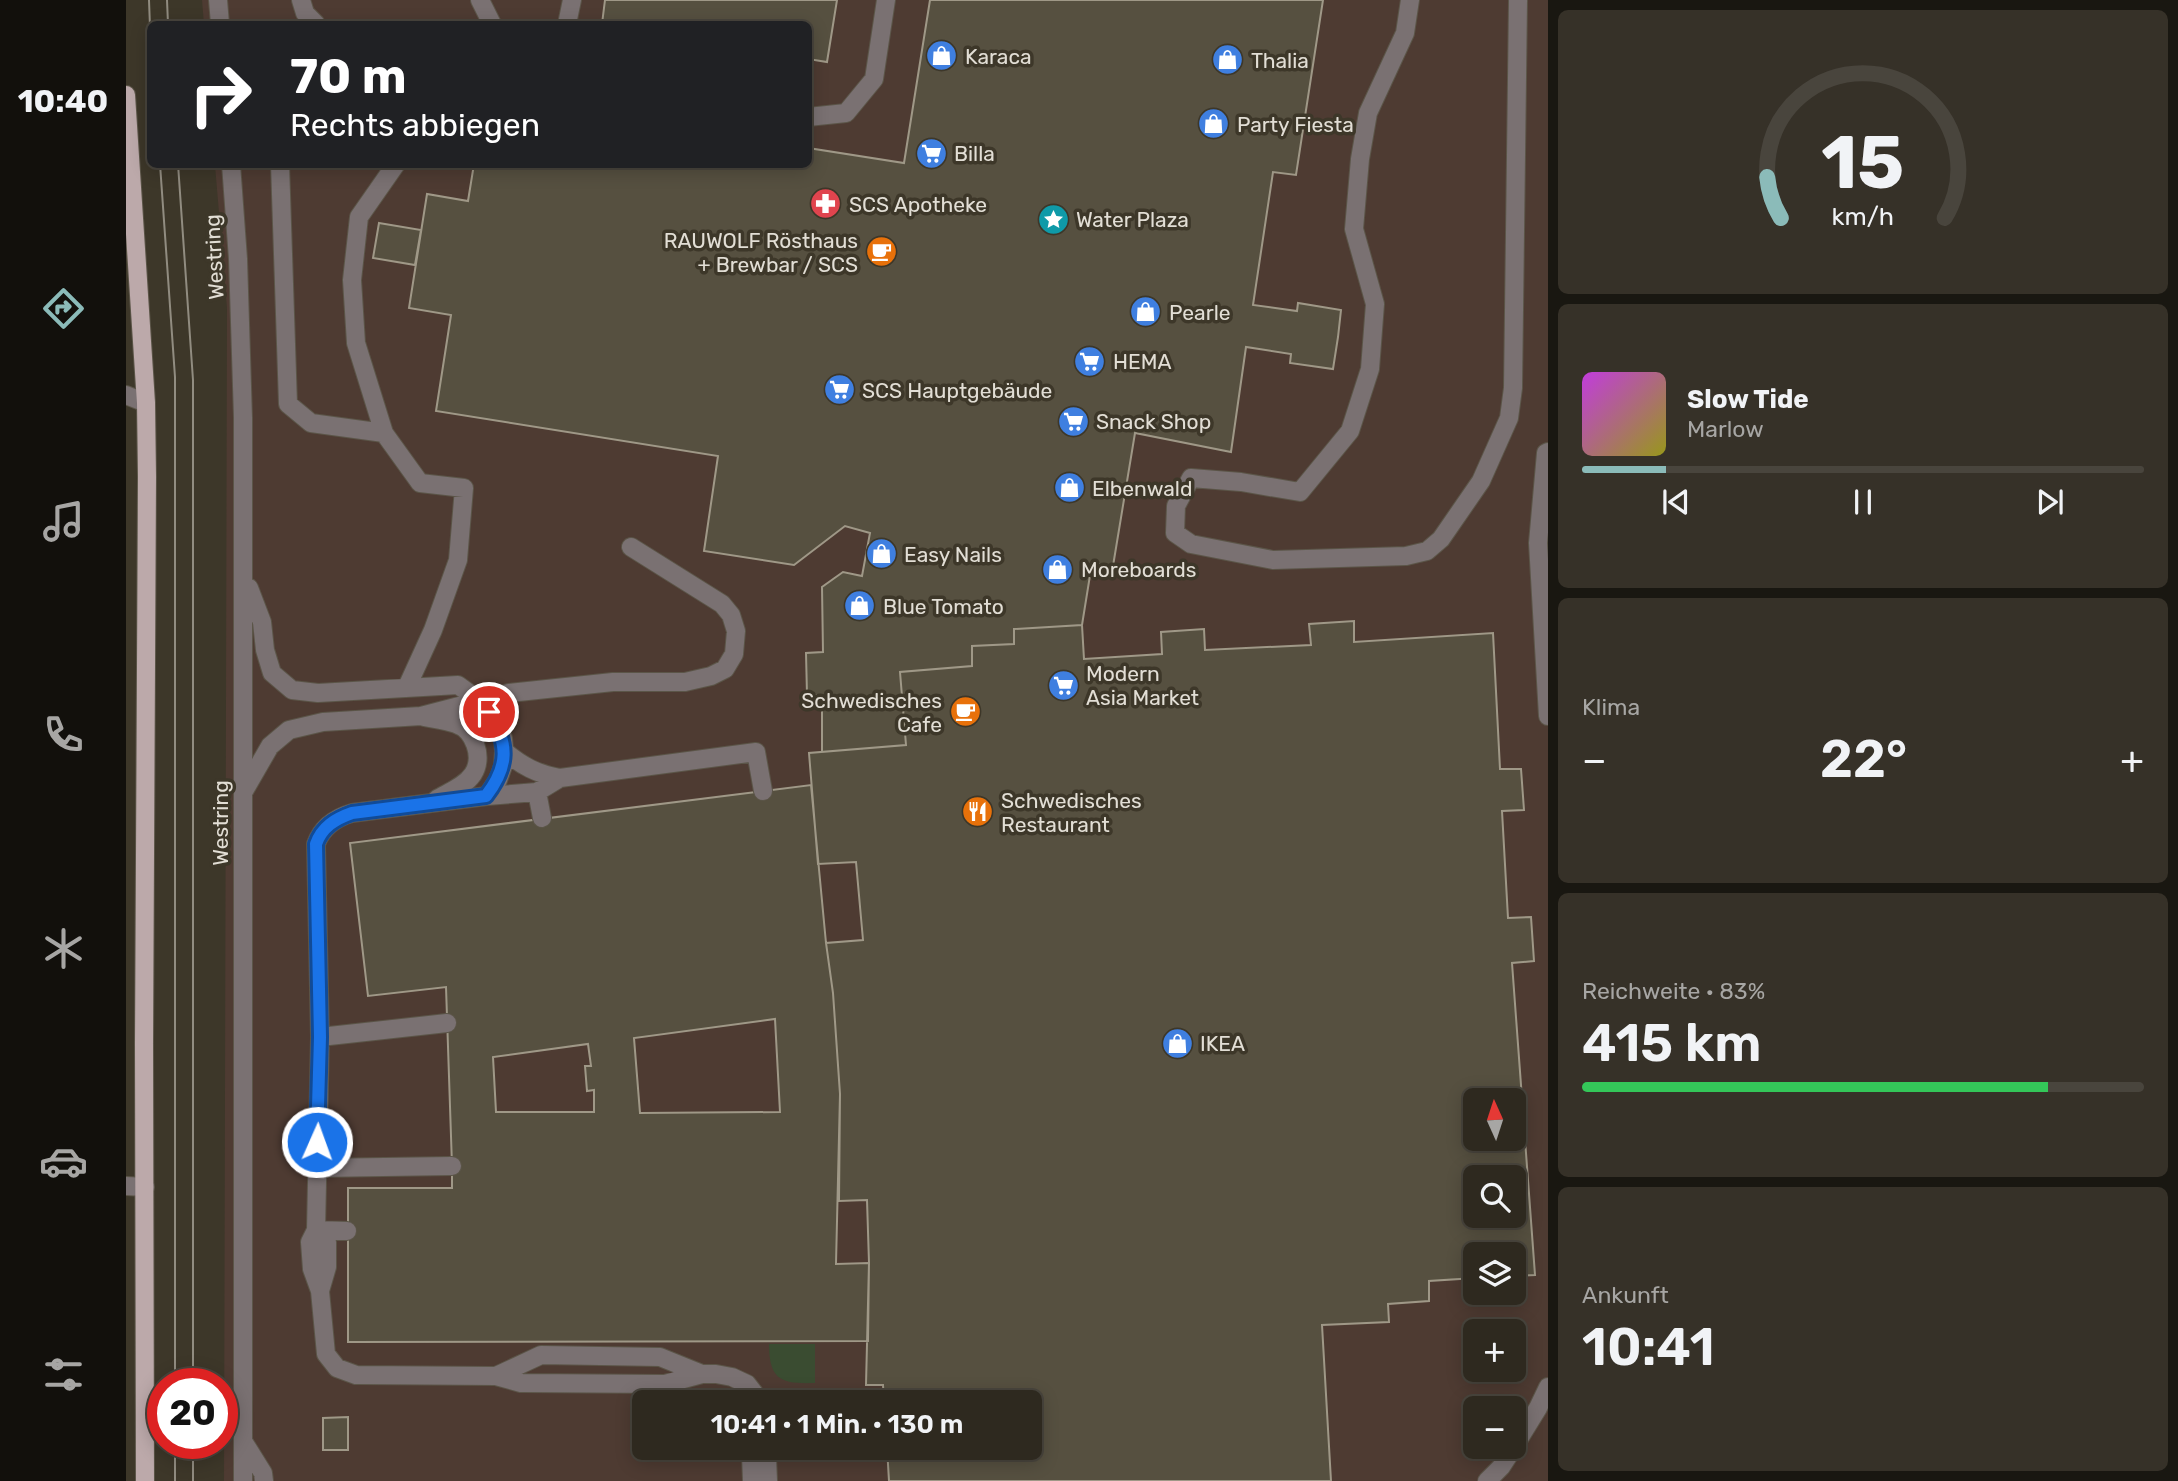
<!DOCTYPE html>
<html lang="de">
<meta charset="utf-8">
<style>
body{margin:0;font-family:Rubik,sans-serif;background:#363128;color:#f1f3f6;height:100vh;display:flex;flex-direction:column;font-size:26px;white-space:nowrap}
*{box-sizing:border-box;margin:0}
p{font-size:23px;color:#a7a6a4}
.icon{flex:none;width:38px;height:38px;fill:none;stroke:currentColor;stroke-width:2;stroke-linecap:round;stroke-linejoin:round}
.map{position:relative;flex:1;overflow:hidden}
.panel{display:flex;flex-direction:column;gap:10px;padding:10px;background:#191711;width:630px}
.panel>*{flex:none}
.hud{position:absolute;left:21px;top:21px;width:665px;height:147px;border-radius:10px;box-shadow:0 4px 18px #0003,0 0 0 2px #49453d;background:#202124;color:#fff;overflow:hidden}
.needle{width:46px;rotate:357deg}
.fabs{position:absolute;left:1337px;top:1088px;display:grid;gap:14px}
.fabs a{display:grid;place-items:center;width:63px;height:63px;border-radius:10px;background:#2e291f;box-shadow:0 4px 18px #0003,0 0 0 2px #49453d;font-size:35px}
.speed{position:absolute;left:21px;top:1368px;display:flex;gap:14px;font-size:35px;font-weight:700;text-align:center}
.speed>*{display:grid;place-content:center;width:91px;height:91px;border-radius:50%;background:#2e291f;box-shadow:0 4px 18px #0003,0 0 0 2px #49453d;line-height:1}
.speed .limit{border:10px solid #d22;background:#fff;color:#111}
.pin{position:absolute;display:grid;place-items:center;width:60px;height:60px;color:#fff;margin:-30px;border:4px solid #fff;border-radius:50%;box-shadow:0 2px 7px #0007}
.me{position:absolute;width:77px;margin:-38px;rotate:2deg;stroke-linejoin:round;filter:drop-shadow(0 0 5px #0008)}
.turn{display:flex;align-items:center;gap:24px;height:147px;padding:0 28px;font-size:32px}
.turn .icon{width:91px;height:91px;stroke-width:2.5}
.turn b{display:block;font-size:49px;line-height:60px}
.big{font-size:52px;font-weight:600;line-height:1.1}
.panel .card{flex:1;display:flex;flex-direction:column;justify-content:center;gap:10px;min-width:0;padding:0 24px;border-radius:10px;background:#363128}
.panel .dial{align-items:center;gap:0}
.dial svg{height:182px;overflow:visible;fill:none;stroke:#49453d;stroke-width:7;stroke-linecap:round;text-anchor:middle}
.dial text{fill:#f1f3f6;stroke:none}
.song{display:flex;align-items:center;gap:21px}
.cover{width:84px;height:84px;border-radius:10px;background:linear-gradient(135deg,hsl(290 70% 55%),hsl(60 70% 35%))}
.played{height:7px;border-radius:4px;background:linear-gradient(90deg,#8bbbb9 15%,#49453d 15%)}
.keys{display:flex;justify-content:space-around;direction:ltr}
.heat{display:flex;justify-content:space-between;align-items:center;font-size:38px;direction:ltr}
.charge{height:10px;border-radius:5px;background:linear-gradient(90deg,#34c759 83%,#49453d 0)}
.trip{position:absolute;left:506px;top:1390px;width:410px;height:70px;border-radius:10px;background:#2e291f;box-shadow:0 4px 18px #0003,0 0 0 2px #49453d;font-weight:600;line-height:70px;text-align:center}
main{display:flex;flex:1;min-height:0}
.menu{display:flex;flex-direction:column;width:126px;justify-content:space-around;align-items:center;background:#12100c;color:#a7a6a4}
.menu .icon{width:49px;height:49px}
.menu .selected{color:#8bbbb9}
.menu b{font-size:32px;color:#f1f3f6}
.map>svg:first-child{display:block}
</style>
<main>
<nav class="menu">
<b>10:40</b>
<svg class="icon selected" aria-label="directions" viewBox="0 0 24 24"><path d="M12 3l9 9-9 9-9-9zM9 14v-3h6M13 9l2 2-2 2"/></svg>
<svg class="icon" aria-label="music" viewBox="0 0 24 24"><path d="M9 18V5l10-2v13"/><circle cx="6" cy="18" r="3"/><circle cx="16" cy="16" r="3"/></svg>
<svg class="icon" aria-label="phone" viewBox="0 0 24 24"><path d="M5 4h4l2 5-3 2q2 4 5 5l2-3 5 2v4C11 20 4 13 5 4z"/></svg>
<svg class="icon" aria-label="climate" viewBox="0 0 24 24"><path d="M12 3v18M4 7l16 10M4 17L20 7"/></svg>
<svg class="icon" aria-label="car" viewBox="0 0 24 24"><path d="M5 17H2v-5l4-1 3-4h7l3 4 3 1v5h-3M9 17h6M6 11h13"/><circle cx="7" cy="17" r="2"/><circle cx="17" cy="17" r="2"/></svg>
<svg class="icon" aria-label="filters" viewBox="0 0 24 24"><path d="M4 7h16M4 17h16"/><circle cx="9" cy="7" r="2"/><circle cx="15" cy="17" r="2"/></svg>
</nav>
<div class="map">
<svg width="1422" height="1481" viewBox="0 0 1422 1481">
<rect width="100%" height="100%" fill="#3d3729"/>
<path fill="#4e3b32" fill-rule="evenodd" d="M 76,0 L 1422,0 L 1422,1481 L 98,1481 L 101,308 L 89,165 L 682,164 L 682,24 L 78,24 ZM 1349,1101 L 1388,1101 L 1388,1139 L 1349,1139 ZM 1349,1178 L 1388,1178 L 1388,1216 L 1349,1216 ZM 1349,1255 L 1388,1255 L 1388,1293 L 1349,1293 ZM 1349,1332 L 1388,1332 L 1388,1370 L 1349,1370 ZM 518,1402 L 903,1402 L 903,1447 L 518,1447 ZM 1349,1409 L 1388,1409 L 1388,1447 L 1349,1447 Z"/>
<path fill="#3a4c31" d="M 643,1344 L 689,1344 L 689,1383 C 656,1384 643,1381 643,1344 Z
M 598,1392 L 611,1402 L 544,1402 L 544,1394 Z"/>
<path fill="#565040" stroke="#9f9887" stroke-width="2" fill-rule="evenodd" d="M 479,0 L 711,0 L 701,62 L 682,59 L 682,24 L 476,24 Z
M 804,0 L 1197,0 L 1170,175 L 1147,172 L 1127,305 L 1171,311 L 1172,303 L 1215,310 L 1212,337 L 1207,369 L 1164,363 L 1165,354 L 1120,347 L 1105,452 L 1009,433 L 987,566 L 966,563 L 956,625 L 888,629 L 888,644 L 846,646 L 846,666 L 774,672 L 780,745 L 696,752 L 696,695 L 681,695 L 680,653 L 697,652 L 696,587 L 717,572 L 736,576 L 744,533 L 719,526 L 668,565 L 578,551 L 592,456 L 310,411 L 325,315 L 283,308 L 301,194 L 342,201 L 348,164 L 682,164 L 682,148 L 778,163 Z
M 253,223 L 295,230 L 289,265 L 247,258 Z
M 1228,621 L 1228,642 L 1367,633 L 1374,769 L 1395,769 L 1398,810 L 1376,811 L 1382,918 L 1405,917 L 1408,961 L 1386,963 L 1409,1275 L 1388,1276 L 1388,1255 L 1349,1255 L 1349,1278 L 1303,1281 L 1303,1301 L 1262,1304 L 1263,1322 L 1196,1325 L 1205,1481 L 763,1481 L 761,1447 L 903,1447 L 903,1402 L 758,1402 L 757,1385 L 740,1385 L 743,1263 L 741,1200 L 713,1201 L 714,1094 L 707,993 L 700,943 L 737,940 L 730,862 L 692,864 L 683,753 L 780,745 L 774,672 L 846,666 L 846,646 L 888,644 L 888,629 L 956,625 L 958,659 L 1036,654 L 1035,632 L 1078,629 L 1079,650 L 1185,645 L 1183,624 ZM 1349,1101 L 1388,1101 L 1388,1139 L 1349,1139 ZM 1349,1178 L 1388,1178 L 1388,1216 L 1349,1216 Z
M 685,785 L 700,943 L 707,993 L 714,1094 L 710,1264 L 743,1263 L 742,1341 L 222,1342 L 222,1188 L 326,1188 L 326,1166 L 320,987 L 242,996 L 224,843 ZM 649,1019 L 654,1112 L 514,1113 L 508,1038 ZM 462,1044 L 465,1066 L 459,1066 L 461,1091 L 468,1090 L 468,1112 L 370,1112 L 367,1057 Z
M 222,1417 L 222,1450 L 197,1450 L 197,1418 Z"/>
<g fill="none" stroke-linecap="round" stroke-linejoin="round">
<defs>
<path id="minor" d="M 92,0 L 94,24
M 175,0 L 179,13 L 190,24
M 354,0 L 366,24
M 1284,0 L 1279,33 L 1242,113 L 1234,159 L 1228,229 L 1249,304 L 1244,369 L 1224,431 L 1174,492 L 1115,482 L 1065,478 L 1050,506 L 1049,533 L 1065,544 L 1147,560 L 1280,556 L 1301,551 L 1315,539 L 1355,481 L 1383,418 L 1387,388 L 1392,0
M 441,24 L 446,0
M 682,117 L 720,113 L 748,79 L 760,0
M 105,164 L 112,259 L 117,418 L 117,1481
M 154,164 L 162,404 L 185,423 L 258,433
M 270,164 L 233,217 L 226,280 L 230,343 L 258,433 L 294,483 L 338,488 L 332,560 L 307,630 L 281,687
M 0,395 L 20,403
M 1422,452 L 1420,453 L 1412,543 L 1422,716
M 123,588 L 136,622 L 139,650 L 146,673 L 166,690 L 192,693 L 332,685 L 354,701 L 371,725 L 377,738 L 378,751 L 377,766 L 372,780 L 361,796
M 298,717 C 308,719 320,720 330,724 C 348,730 358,757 347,774 C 339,786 323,792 311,799
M 378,751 C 396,766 411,774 434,778 L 630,752 L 637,791
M 434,778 L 411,792 L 361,796 L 226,813 C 209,818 196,827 190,844 L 194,1037 L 190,1230 L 184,1242 L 186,1269 L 194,1291 L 200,1354 L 211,1368 L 230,1375 L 370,1376 L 395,1383 L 539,1384 L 576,1374 L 590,1374 L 606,1377 L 621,1384 L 628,1393 L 630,1402
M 118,791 L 144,746 L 163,730 L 197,722 L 295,716 L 383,693 L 487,682 L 559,682 L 585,676 L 599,669 L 608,654 L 610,631 L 605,615 L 596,604 L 505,547
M 411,792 L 416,818
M 194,1037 L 321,1023
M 190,1168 L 326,1166
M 0,1186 L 19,1187
M 190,1230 L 201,1242 L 201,1267 L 194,1291
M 190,1230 L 221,1231
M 370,1376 L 415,1355 L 534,1357 L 576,1374
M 117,1441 L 137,1473 L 138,1481
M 636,1447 L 641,1457 L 642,1481
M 1388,1447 L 1412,1408 L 1422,1387
M 626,1481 L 625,1455 L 629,1447
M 1361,1481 L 1375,1467 L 1388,1447"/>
<path id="major" d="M 0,95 L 20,403 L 21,477 L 18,1044 L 19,1481"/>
</defs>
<use href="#minor" stroke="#5b5548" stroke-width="20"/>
<use href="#major" stroke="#5b5548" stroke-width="20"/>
<use href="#minor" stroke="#7a7172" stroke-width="18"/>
<use href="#major" stroke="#bca9aa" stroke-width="18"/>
<path stroke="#918c80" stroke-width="2" d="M 23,0 L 24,27
M 41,0 L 42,24
M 34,164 L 49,377 L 49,1384
M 52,164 L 67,380 L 67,1384
M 49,1444 L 49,1481
M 67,1444 L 67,1481"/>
</g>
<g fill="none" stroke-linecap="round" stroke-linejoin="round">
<defs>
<path id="route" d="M 191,1142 L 194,1037 L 190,844 C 196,827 209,819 226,813 L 360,796 C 383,766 383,744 363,712"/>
</defs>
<use href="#route" stroke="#114b97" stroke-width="18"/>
<use href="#route" stroke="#1a73e8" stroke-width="12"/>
</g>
<defs>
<symbol id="shop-disc" viewBox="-11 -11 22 22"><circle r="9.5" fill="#3f7fe0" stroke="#3d3729"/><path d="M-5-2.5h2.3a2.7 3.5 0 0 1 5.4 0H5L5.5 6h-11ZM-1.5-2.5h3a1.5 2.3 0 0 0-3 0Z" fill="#fff"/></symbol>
<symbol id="supermarket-disc" viewBox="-11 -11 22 22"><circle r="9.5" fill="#3f7fe0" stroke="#3d3729"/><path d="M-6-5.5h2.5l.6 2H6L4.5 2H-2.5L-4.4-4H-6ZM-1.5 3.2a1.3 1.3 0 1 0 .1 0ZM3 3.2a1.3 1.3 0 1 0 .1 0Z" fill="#fff"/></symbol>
<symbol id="pharmacy-disc" viewBox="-11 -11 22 22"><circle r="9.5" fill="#e0444e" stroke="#3d3729"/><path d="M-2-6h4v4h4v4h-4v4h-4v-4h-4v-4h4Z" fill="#fff"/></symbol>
<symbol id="sight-disc" viewBox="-11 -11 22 22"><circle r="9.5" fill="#0f9aa8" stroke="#3d3729"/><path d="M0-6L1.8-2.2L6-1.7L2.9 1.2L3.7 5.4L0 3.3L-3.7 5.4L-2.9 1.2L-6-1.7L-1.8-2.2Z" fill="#fff"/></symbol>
<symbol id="cafe-disc" viewBox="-11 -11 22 22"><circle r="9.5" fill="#e8710a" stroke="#3d3729"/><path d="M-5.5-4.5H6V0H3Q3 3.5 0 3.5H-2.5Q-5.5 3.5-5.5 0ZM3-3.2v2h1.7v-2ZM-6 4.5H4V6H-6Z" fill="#fff"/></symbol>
<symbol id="restaurant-disc" viewBox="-11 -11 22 22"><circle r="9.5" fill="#e8710a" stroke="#3d3729"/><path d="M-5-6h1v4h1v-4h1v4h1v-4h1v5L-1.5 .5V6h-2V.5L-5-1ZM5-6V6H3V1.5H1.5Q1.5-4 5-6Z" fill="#fff"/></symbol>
</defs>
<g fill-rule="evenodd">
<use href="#shop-disc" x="798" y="38" width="35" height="35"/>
<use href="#shop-disc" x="1084" y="42" width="35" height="35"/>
<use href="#shop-disc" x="1070" y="106" width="35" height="35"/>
<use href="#supermarket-disc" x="788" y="136" width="35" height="35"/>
<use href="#pharmacy-disc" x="682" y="186" width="35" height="35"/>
<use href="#sight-disc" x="910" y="202" width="35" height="35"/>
<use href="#cafe-disc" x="738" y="234" width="35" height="35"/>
<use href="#shop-disc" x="1002" y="294" width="35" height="35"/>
<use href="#supermarket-disc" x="946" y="344" width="35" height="35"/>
<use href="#supermarket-disc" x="696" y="372" width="35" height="35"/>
<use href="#supermarket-disc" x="930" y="404" width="35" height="35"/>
<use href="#shop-disc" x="926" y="470" width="35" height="35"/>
<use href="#shop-disc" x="738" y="536" width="35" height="35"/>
<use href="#shop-disc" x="914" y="552" width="35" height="35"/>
<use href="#shop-disc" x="716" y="588" width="35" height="35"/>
<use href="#supermarket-disc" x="920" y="668" width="35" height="35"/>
<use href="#cafe-disc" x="822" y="694" width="35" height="35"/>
<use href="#restaurant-disc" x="834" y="794" width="35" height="35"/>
<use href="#shop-disc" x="1034" y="1026" width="35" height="35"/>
</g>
<g text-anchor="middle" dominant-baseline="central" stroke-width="7" stroke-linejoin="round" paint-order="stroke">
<g font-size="21" fill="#e2ded5" stroke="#3d3729" text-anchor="start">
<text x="839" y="56">Karaca</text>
<text x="1125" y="60">Thalia</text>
<text x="1111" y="124">Party Fiesta</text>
<text x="828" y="153">Billa</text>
<text x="723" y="204">SCS Apotheke</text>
<text x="950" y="219">Water Plaza</text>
<text x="732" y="240" text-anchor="end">RAUWOLF Rösthaus<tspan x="732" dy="24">+ Brewbar / SCS</tspan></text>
<text x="1043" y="312">Pearle</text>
<text x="987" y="361">HEMA</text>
<text x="736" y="390">SCS Hauptgebäude</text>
<text x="970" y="421">Snack Shop</text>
<text x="966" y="488">Elbenwald</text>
<text x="778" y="554">Easy Nails</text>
<text x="955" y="569">Moreboards</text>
<text x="757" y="606">Blue Tomato</text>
<text x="960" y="673">Modern<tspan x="960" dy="24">Asia Market</tspan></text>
<text x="816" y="700" text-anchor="end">Schwedisches<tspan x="816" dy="24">Cafe</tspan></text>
<text x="875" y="800">Schwedisches<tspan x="875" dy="24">Restaurant</tspan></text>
<text x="1074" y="1043">IKEA</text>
</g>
<g font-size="21" fill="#e2ded5" stroke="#3d3729">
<text transform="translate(88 257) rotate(-93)">Westring</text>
<text transform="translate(94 823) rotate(-90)">Westring</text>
</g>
</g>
</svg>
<div class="fabs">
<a><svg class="needle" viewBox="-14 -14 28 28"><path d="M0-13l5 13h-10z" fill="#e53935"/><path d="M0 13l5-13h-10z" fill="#a7a6a4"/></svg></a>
<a><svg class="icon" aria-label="search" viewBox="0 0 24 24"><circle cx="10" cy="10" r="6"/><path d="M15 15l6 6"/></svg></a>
<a><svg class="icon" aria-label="layers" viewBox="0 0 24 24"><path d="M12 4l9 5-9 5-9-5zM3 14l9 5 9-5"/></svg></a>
<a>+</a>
<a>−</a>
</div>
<div class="speed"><div class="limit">20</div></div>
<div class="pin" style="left:363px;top:712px;background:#d93025"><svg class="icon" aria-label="arrive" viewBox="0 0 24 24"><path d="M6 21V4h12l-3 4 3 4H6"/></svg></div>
<svg class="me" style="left:191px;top:1142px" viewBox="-20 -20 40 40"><circle r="17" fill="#1a73e8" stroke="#fff" stroke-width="3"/><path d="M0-11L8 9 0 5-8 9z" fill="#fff"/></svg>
<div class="trip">10:41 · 1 Min. · 130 m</div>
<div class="hud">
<div class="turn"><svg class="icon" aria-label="right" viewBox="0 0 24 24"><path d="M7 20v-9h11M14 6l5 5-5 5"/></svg><div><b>70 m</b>Rechts abbiegen</div></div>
</div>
</div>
<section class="panel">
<div class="card dial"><svg viewBox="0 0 100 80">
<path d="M14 69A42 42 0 1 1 86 69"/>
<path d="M14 69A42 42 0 0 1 8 51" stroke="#8bbbb9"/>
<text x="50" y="56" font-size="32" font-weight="700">15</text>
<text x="50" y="72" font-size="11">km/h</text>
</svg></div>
<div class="card">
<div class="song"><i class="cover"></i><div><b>Slow Tide</b><p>Marlow</p></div></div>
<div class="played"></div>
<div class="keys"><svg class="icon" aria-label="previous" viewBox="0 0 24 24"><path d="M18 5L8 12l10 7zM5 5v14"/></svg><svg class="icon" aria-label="pause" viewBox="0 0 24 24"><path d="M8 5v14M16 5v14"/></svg><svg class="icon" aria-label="next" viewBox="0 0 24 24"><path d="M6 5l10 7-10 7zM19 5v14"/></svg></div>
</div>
<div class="card"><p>Klima</p>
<div class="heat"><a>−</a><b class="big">22°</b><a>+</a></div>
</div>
<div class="card"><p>Reichweite · 83%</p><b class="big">415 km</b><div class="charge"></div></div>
<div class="card"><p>Ankunft</p><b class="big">10:41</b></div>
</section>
</main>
